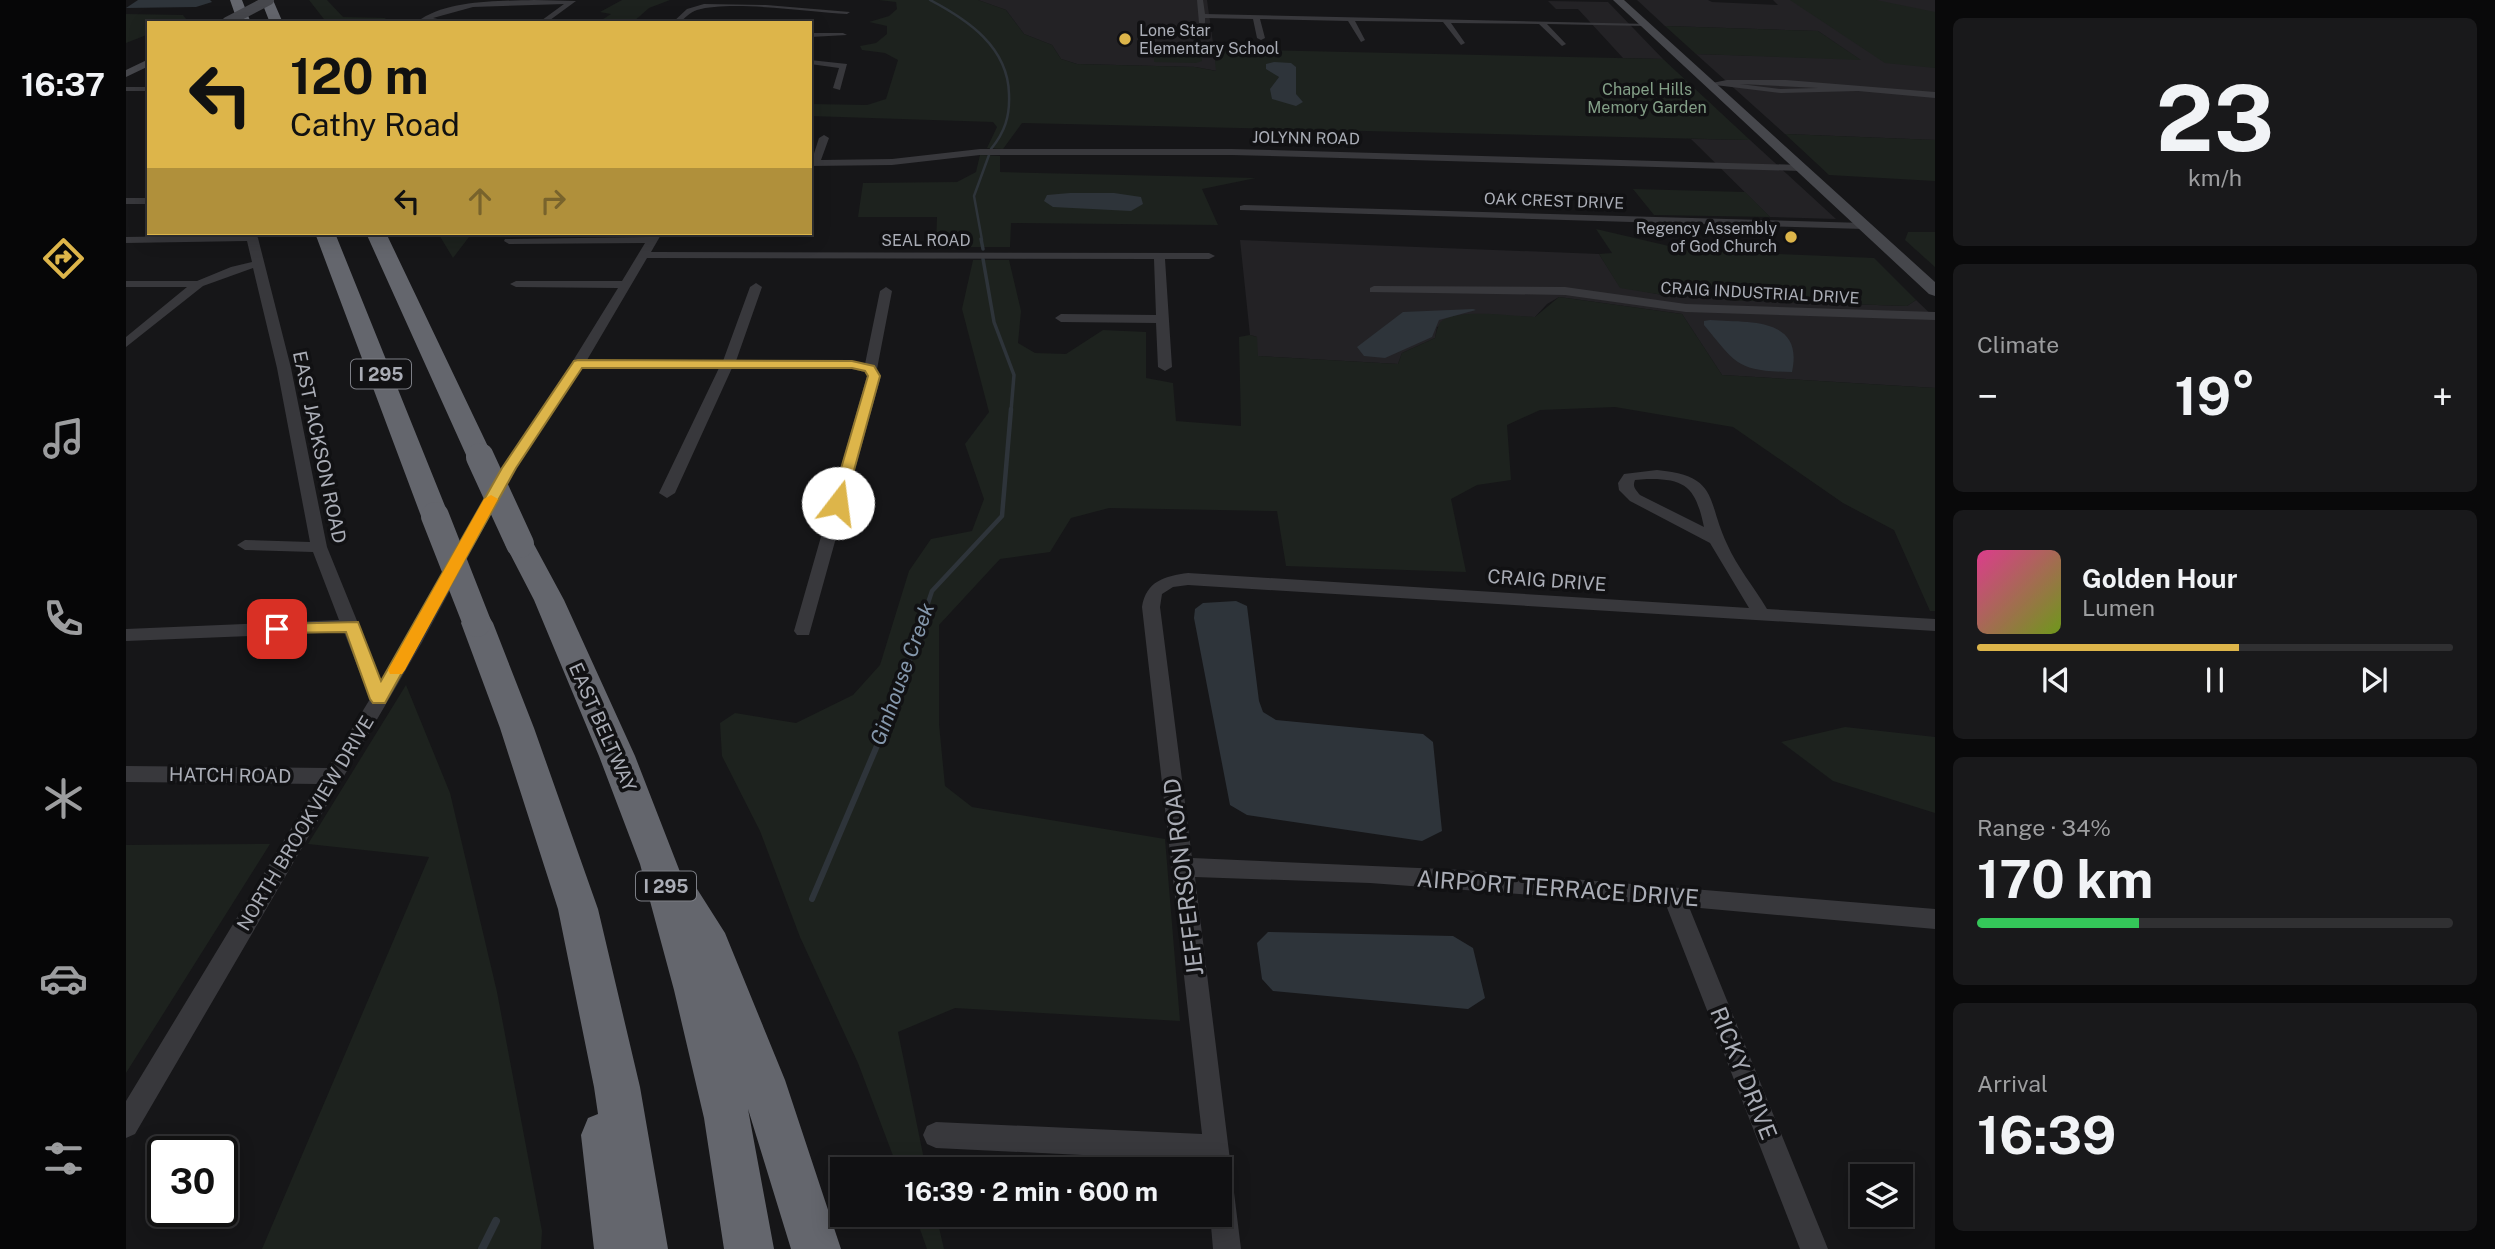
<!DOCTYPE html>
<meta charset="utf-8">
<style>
body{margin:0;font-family:"Public Sans",sans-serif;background:#19191b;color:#f1f3f6;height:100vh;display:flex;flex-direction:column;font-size:26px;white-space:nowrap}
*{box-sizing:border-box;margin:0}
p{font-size:23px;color:#9c9d9f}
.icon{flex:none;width:38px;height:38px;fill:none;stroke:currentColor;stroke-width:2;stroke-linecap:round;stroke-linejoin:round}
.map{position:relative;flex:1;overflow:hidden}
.sheet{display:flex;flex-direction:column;gap:18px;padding:18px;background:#09090a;width:560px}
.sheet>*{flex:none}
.banner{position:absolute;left:21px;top:21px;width:665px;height:214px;border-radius:0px;box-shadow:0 4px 18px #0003,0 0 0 2px #303032;background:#ddb54a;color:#111;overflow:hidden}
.tools{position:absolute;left:1724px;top:1164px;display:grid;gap:14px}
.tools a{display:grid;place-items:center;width:63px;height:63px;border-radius:0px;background:#101012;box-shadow:0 4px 18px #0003,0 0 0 2px #303032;font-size:35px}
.speed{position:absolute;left:21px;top:1136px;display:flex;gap:14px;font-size:35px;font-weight:700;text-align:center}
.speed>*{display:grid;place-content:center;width:91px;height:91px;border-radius:50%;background:#101012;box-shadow:0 4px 18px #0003,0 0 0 2px #303032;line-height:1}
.speed .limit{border:4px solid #111;border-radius:10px;background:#fff;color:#111}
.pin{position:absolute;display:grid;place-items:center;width:60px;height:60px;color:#fff;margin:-30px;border-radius:14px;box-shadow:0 4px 10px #0006}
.me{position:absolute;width:77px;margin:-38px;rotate:15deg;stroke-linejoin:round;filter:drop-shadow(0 0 5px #0008)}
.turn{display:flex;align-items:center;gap:24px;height:147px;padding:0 28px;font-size:32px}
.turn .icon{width:91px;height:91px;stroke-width:2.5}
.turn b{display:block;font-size:49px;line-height:60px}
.lanes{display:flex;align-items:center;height:66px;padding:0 28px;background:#0003;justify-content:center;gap:35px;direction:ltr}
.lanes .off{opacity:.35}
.big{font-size:52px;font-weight:700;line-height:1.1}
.sheet .widget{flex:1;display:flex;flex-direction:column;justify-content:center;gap:10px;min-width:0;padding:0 24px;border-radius:10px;background:#19191b}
.sheet .dial{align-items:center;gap:0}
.dial b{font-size:91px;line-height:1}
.song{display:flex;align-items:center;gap:21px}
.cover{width:84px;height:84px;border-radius:10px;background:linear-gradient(135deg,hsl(330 70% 55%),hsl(80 70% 35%))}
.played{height:7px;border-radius:4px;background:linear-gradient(90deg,#ddb54a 55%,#303032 55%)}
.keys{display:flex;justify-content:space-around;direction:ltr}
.heat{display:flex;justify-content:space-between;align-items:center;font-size:38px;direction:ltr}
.charge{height:10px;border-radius:5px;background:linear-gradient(90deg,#34c759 34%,#303032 0)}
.trip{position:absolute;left:704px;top:1157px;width:402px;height:70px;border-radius:0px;background:#101012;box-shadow:0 4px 18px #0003,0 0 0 2px #303032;font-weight:700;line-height:70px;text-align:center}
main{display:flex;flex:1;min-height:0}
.menu{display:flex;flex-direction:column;width:126px;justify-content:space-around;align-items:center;background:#060607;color:#9c9d9f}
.menu .icon{width:49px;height:49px}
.menu .current{color:#ddb54a}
.menu b{font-size:32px;color:#f1f3f6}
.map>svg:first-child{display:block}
</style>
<main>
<nav class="menu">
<b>16:37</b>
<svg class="icon current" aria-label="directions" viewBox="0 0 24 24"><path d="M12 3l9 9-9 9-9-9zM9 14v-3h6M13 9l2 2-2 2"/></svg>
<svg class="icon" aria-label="music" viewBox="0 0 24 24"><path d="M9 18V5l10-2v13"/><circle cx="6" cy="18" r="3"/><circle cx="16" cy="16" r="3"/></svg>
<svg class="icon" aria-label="phone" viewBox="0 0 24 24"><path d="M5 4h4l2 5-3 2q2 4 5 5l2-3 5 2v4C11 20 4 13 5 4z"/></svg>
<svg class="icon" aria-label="climate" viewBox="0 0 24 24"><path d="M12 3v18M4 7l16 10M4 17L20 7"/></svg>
<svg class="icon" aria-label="car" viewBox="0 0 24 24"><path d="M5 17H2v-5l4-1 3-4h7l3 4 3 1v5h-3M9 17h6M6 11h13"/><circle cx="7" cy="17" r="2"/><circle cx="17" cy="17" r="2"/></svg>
<svg class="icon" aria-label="filters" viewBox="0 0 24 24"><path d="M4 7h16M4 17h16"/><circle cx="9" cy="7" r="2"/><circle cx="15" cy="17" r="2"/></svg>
</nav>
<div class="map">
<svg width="1809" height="1249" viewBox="0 0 1809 1249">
<rect width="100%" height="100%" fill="#161618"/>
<path fill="#232225" d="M 852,0 L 1081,0 L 1091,71 L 1069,67 L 951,64 L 935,59 L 926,45 L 898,34 L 880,10 Z
M 1511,0 L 1582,0 L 1586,2 L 1652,5 L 1647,0 L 1809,0 L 1809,140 L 1659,134 L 1570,54 L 1733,59 L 1692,31 L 1539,26 Z
M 1422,1 L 1482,2 L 1537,59 L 1497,58 L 1452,9 L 1430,9 Z
M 1565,139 L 1624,140 L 1710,219 L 1644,217 Z
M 1114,240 L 1473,254 L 1494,287 L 1537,295 L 1586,295 L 1602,300 L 1781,306 L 1790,300 L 1809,318 L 1809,388 L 1596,375 L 1556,314 L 1433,297 L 1421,304 L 1409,317 L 1343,315 L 1311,327 L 1309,338 L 1276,353 L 1272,364 L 1131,356 L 1131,337 L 1124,335 Z"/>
<path fill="#1d221e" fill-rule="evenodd" d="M 183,0 L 201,0 L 217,17 L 260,18 L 254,23 L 201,23 Z
M 496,0 L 544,0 L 523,8 L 506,23 L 471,23 L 485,14 L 474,12 Z
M 753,0 L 852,0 L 880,10 L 898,34 L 926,45 L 935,59 L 951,64 L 1069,67 L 1090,71 L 1088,49 L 1537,59 L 1624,140 L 896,123 L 877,149 L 861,148 L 871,127 L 867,122 L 684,116 L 684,104 L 741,105 L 760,99 L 772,60 L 759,53 L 736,50 L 734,46 L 750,43 L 761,34 L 761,26 L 743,22 L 763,16 L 771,9 L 770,2 ZM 1170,67 L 1170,95 L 1177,102 L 1145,89 L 1153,77 L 1146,71 Z
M 1664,0 L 1750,0 L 1809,12 L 1809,68 L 1759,63 Z
M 0,14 L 57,15 L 63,23 L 23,23 L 23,34 L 0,43 Z
M 1539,26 L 1692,31 L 1735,60 L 1570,54 Z
M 1055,46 L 1075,46 L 1076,61 L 1070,63 L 1028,62 L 1028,55 L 1039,48 Z
M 1659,134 L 1809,140 L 1809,181 L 1703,175 Z
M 854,155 L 874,156 L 874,172 L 1130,178 L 1076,189 L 1092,225 L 885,223 L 884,247 L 810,247 L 811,217 L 732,217 L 737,183 L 831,182 L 850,172 Z
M 1507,189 L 1619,192 L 1644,217 L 1528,215 Z
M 1470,229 L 1560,250 L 1748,258 L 1790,300 L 1781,306 L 1602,300 L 1586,295 L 1537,295 L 1494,288 L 1473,254 L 1486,253 Z
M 1782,232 L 1809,232 L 1809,267 L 1779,240 Z
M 312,233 L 346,233 L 327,258 Z
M 847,260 L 883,260 L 895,311 L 892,343 L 909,353 L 940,354 L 977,330 L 1020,332 L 1020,378 L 1047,383 L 1050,421 L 1115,426 L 1113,337 L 1124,335 L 1131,337 L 1132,356 L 1272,364 L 1276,353 L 1309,338 C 1311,330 1312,322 1319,319 C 1339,309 1386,316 1409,317 L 1433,297 L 1556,314 L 1596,375 L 1809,388 L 1809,611 L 1804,611 L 1768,530 L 1717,503 L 1607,427 L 1489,407 L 1414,410 L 1381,425 L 1385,480 L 1351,485 L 1325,499 L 1340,572 L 1160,566 L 1151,511 L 983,508 L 945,518 L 924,552 L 874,559 L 813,625 L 813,724 L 819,786 L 846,807 L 1039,839 L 1054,1021 L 829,1008 L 772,1032 L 800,1169 L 772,1169 L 732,1063 L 674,937 L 634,831 L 596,756 L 594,723 L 609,713 L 670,723 L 727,695 L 754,665 L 783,571 L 805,539 L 846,531 L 858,499 L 839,444 L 863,412 L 836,309 Z
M 280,685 L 324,793 L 371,992 L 416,1231 L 415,1249 L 136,1249 L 303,857 L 182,844 Z
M 1719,727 L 1809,737 L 1809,813 L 1707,781 L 1655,742 Z
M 144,844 L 0,1073 L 0,845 Z
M 789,1215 L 810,1215 L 818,1249 L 801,1249 Z"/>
<path fill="#2e343a" d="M 12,0 L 84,0 L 86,2 L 70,7 L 0,8 Z
M 1148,62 L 1165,63 L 1170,67 L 1170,94 L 1177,102 L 1170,106 L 1146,99 L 1144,89 L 1153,77 L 1140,69 L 1140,64 Z
M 944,193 L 988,193 L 1015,197 L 1017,204 L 1005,211 L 927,207 L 918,201 L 921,195 Z
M 1347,309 L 1350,310 L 1313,320 L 1306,337 L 1259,358 L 1238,356 L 1231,347 L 1277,312 Z
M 1584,320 C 1622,323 1678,316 1666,372 C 1611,371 1611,365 1578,325 L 1578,321 Z
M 1110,601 L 1121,606 L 1133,701 L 1137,712 L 1150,720 L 1297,734 L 1307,742 L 1316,831 L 1296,841 L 1121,815 L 1104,805 L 1068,618 L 1069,609 L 1077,603 Z
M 1142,932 L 1327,936 L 1347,948 L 1359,998 L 1342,1009 L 1147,991 L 1136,979 L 1131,943 Z"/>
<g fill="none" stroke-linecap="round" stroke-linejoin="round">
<path stroke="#2e343a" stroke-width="2.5" d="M 804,0 C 842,20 882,47 883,94 C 884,116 879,132 865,149
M 856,240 L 848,196 L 863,155"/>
<path stroke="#2e343a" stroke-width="3.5" d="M 855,239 L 857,249
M 857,259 L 868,322 L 888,375 L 885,411"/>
<path stroke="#2e343a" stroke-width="4.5" d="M 794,627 L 806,591 L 876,516 L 885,409"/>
<path stroke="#2e343a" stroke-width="6" d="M 686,899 L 767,708 L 795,625"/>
<path stroke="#2e343a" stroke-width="8" d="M 356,1249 L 370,1221"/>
<path fill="#38383c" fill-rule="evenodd" d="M 408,0 L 450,1 L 420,23 L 412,23 L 438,4 L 347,7 L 307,18 L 330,23 L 310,23 L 295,19 C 325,0 373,1 408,0 Z
M 1071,0 L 1077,0 L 1079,14 L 1523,24 L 1519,26 L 1421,24 L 1440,44 L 1436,46 L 1413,24 L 1325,23 L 1339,43 L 1335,45 L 1317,22 L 1229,21 L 1239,40 L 1235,42 L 1222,21 L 1134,19 L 1139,38 L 1135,40 L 1131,38 L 1127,19 L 1079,18 L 1079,23 L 1073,23 Z
M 578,4 L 640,5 L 724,12 L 721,14 C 682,12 606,0 571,10 C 564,12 559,18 553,23 L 546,23 L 561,9 Z
M 684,33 L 717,33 L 721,35 L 684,37 Z
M 684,60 L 721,64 L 714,90 L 707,88 L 713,68 L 684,64 Z
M 1601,80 L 1660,80 L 1809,92 L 1809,98 L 1732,91 L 1655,93 L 1581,84 ZM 1614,84 L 1692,88 L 1655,89 Z
M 0,87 L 23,87 L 23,91 L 0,91 Z
M 698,135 L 703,138 L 695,160 L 766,159 L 854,149 L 1106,149 L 1675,165 L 1680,168 L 1675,171 L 1106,155 L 854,155 L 766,165 L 684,166 L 693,138 Z
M 0,198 L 23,198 L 23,204 L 0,204 Z
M 1118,205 L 1738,223 L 1743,226 L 1738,229 L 1114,210 L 1114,206 Z
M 119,233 L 129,233 L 132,238 L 165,368 L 201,547 L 255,680 L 376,468 L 445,364 L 492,288 L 390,287 L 384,284 L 390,281 L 496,281 L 519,243 L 383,244 L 378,241 L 379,239 L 523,237 L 526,233 L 536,233 L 525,252 L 1083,253 L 1089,256 L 1083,259 L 1039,259 L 1046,367 L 1039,371 L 1032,367 L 1030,323 L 935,322 L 929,318 L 935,314 L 1030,315 L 1028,259 L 521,258 L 461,360 L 597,361 L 624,287 L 630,283 L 636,287 L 610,361 L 726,361 L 739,364 L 754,291 L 760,287 L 766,291 L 751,369 L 755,376 L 683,635 L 671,635 L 668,631 L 741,376 L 739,372 L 726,369 L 606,368 L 549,493 L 541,498 L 533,493 L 593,368 L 456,368 L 390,468 L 295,644 L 9,1134 L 0,1138 L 0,1101 L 192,784 L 0,782 L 0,766 L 202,768 L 244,699 L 218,632 L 0,641 L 0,629 L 213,620 L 187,552 L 119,550 L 111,545 L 119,540 L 184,542 L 151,368 L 127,268 L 77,286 L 0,347 L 0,337 L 61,287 L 0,287 L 0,281 L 71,281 L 105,267 L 126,262 L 121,241 L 0,243 L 0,237 L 119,235 Z
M 1248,286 L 1439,287 L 1560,304 L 1809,312 L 1809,320 L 1560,312 L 1439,295 L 1244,292 L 1244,288 Z
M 1531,470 C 1594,476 1580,500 1601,544 C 1611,567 1628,587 1641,609 L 1809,619 L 1809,631 L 1062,585 L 1047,587 L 1036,594 L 1034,607 L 1066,858 L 1338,870 L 1809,909 L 1809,929 L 1563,907 L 1702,1249 L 1674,1249 L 1540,905 L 1244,883 L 1069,877 L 1115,1249 L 1087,1249 L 1084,1214 L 1094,1214 L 1094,1169 L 1080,1169 L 1079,1161 L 810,1148 L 801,1144 L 797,1135 L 801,1126 L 810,1122 L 1076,1134 L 1016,607 C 1020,581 1039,576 1062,573 L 1623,608 L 1584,543 L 1504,501 L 1493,490 L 1492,483 L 1498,474 ZM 1521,479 C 1561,478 1570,489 1578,527 L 1514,495 C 1510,490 1506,487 1509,480 Z"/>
<path fill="#46474c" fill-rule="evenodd" d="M 1487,0 L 1498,0 L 1809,282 L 1809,296 L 1803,294 Z
M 23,59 L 23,66 L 0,77 L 0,70 Z"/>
<path fill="#64666d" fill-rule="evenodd" d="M 104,0 L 116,0 L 125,23 L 112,23 Z
M 135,0 L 147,0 L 157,23 L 144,23 Z
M 189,233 L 209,233 L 323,516 L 319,522 L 309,525 L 299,522 L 295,516 Z
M 240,233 L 260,233 L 367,457 L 363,463 L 354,465 L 345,463 L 341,457 Z
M 394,535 L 404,537 L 438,600 L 509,756 L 556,877 L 566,881 L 599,933 L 659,1080 L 715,1249 L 665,1249 L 622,1109 L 648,1249 L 598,1249 L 578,1118 L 548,990 L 514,864 L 473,756 L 408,600 L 379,544 L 384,537 Z
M 351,612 L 362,615 L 367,623 L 408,728 L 472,909 L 514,1087 L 542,1249 L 468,1249 L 455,1135 L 462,1118 L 472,1114 L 468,1087 L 432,909 L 374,728 L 335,623 L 340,615 Z"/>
<path stroke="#46474c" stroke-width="10" d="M 101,22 L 143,0"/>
<path stroke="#64666d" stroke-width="28" d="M 354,457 L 394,544
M 309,516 L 351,623"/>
</g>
<path fill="#ddb54a" stroke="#907630" stroke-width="2" d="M 452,360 L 726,361 L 748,366 L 754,376 L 719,503 L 712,508 L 705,503 L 742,376 L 739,371 L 726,368 L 456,368 L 390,468 L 259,703 L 247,703 L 244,699 L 220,632 L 145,633 L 143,629 L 151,624 L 232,622 L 255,681 L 376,468 L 448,361 Z"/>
<path fill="#f59e0b" d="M 365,495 L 372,499 L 279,670 L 276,674 L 264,674 L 262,670 L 358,499 Z"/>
<g fill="#ddb54a" stroke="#111113" stroke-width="2.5">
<circle cx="999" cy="39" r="7"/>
<circle cx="1665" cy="237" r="7"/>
</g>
<g text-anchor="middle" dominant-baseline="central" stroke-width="7" stroke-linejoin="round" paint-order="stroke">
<g font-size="16" fill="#aaadb6" stroke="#111113" text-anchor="start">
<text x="1013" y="30">Lone Star<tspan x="1013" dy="18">Elementary School</tspan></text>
<text x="1651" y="228" text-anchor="end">Regency Assembly<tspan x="1651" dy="18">of God Church</tspan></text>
</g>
<g font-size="16" fill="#839f87" stroke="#111113">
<text x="1521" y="89">Chapel Hills<tspan x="1521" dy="18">Memory Garden</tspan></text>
</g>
<g font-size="16" fill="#aaadb6" stroke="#111113">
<text transform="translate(1180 138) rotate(1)">JOLYNN ROAD</text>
<text transform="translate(1428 201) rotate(2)">OAK CREST DRIVE</text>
<text x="800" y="240">SEAL ROAD</text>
<text transform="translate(1634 293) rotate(3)">CRAIG INDUSTRIAL DRIVE</text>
</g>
<g fill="#111113" stroke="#7c7e85" stroke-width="2">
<rect x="225" y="359.5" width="60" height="29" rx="5"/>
<rect x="510" y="871.5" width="60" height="29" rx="5"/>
</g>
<g font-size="18" font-weight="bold" fill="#aaadb6">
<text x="255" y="374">I 295</text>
<text x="540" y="886">I 295</text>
</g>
<g font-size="19" fill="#aaadb6" stroke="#111113">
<text transform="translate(194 447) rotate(78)">EAST JACKSON ROAD</text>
<text transform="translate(1421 580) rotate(4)">CRAIG DRIVE</text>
<text transform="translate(477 727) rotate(66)">EAST BELTWAY</text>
<text transform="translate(104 775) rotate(1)">HATCH ROAD</text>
<text transform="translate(179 823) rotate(-59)">NORTH BROOKVIEW DRIVE</text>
</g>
<g font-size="21" font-style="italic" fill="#8598ad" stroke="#111113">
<text transform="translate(776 674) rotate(-70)">Ginhouse Creek</text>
</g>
<g font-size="23" fill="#aaadb6" stroke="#111113">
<text transform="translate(1057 877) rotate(-97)">JEFFERSON ROAD</text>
<text transform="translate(1432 888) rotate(4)">AIRPORT TERRACE DRIVE</text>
<text transform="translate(1618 1073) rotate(68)">RICKY DRIVE</text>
</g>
</g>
</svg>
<div class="tools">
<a><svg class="icon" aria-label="layers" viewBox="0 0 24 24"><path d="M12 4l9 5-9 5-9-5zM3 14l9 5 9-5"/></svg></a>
</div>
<div class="speed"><div class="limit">30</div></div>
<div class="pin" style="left:151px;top:629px;background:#d93025"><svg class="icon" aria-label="arrive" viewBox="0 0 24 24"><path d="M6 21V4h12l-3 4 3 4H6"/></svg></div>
<svg class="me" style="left:712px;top:503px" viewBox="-20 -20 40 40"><circle r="19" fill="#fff"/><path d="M0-13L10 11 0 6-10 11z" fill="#ddb54a"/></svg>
<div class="trip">16:39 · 2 min · 600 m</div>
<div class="banner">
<div class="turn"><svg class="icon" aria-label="left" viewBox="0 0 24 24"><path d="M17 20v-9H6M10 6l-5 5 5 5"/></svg><div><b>120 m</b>Cathy Road</div></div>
<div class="lanes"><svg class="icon" aria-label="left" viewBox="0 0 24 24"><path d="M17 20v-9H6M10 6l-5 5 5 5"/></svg><svg class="icon off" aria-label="ahead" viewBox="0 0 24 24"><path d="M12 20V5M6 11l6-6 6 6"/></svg><svg class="icon off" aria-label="right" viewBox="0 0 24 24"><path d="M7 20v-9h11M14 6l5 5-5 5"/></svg></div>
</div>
</div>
<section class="sheet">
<div class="widget dial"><b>23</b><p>km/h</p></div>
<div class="widget"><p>Climate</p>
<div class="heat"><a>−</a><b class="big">19°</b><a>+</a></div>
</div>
<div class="widget">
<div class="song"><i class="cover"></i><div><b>Golden Hour</b><p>Lumen</p></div></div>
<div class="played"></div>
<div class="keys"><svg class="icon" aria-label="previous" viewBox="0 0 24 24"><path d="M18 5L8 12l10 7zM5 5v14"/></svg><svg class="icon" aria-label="pause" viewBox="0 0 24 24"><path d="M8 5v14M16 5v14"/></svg><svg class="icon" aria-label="next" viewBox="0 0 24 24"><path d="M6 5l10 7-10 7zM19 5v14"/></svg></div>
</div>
<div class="widget"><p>Range · 34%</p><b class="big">170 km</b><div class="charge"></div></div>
<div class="widget"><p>Arrival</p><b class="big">16:39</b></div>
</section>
</main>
